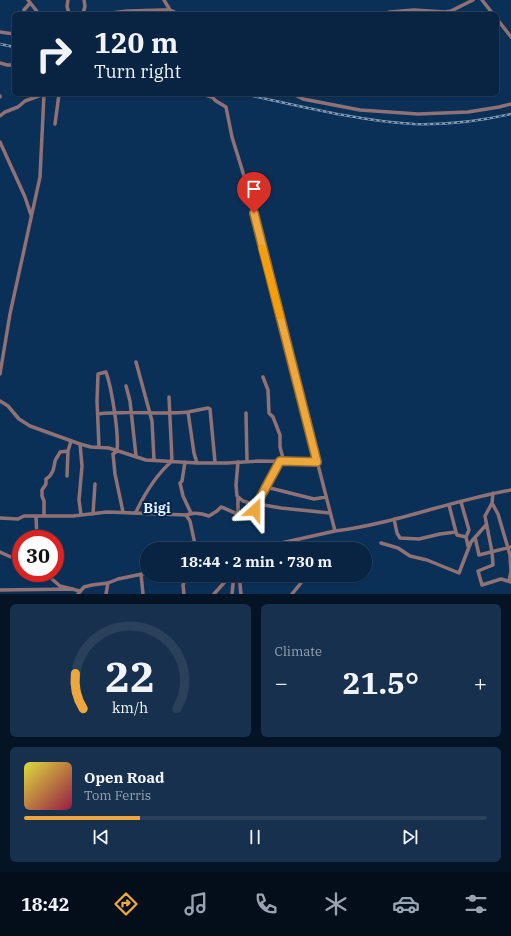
<!DOCTYPE html>
<meta charset="utf-8">
<style>
body{margin:0;font-family:"IBM Plex Serif",serif;background:#16304d;color:#f1f3f6;height:100vh;display:flex;flex-direction:column;font-size:15px;white-space:nowrap}
*{box-sizing:border-box;margin:0}
p{font-size:13px;color:#98a4b2}
.icon{flex:none;width:22px;height:22px;fill:none;stroke:currentColor;stroke-width:2;stroke-linecap:round;stroke-linejoin:round}
.map{position:relative;height:594px;overflow:hidden}
.sheet{display:flex;flex-direction:column;gap:10px;padding:10px;background:#041424;flex:1}
.sheet>*{flex:none}
.guide{position:absolute;left:12px;top:12px;width:487px;height:84px;border-radius:6px;box-shadow:0 1px 3px #0004,0 0 0 1px #29415b;background:#082442;color:#f1f3f6;overflow:hidden}
.speed{position:absolute;left:12px;top:530px;display:flex;gap:8px;font-size:20px;font-weight:700;text-align:center}
.speed>*{display:grid;place-content:center;width:52px;height:52px;border-radius:50%;background:#082442;box-shadow:0 1px 3px #0004,0 0 0 1px #29415b;line-height:1}
.speed .limit{border:6px solid #d22;background:#fff;color:#111}
.pin{position:absolute;display:grid;place-items:center;width:34px;height:34px;color:#fff;margin:-41px -17px;border-radius:50% 50% 50% 0;rotate:-45deg;box-shadow:0 0 4px #0007}
.pin .icon{rotate:45deg}
.me{position:absolute;width:44px;margin:-22px;rotate:24deg;stroke-linejoin:round;filter:drop-shadow(0 0 3px #0008)}
.turn{display:flex;align-items:center;gap:14px;height:84px;padding:0 16px;font-size:18px}
.turn .icon{width:52px;height:52px;stroke-width:2.5}
.turn b{display:block;font-size:28px;line-height:34px}
.big{font-size:30px;font-weight:800;line-height:1.1}
.sheet .card{flex:1;display:flex;flex-direction:column;justify-content:center;gap:6px;min-width:0;padding:0 14px;border-radius:6px;background:#16304d}
.sheet .dial{align-items:center;gap:0}
.dial svg{height:104px;overflow:visible;fill:none;stroke:#29415b;stroke-width:7;stroke-linecap:round;text-anchor:middle}
.dial text{fill:#f1f3f6;stroke:none}
.song{display:flex;align-items:center;gap:12px}
.cover{width:48px;height:48px;border-radius:6px;background:linear-gradient(135deg,hsl(60 70% 55%),hsl(340 70% 35%))}
.played{height:4px;border-radius:2px;background:linear-gradient(90deg,#eea73d 25%,#29415b 25%)}
.keys{display:flex;justify-content:space-around;direction:ltr}
.heat{display:flex;justify-content:space-between;align-items:center;font-size:22px;direction:ltr}
.sheet .tiles{flex:1;display:grid;gap:10px;grid-template-columns:1fr 1fr}
.card:last-child{grid-column:span 2}
.trip{position:absolute;left:140px;top:542px;width:232px;height:40px;border-radius:20px;background:#082442;box-shadow:0 1px 3px #0004,0 0 0 1px #29415b;font-weight:800;line-height:40px;text-align:center}
.tab-bar{display:flex;height:64px;justify-content:space-around;align-items:center;background:#030e1a;color:#98a4b2}
.tab-bar .icon{width:28px;height:28px}
.tab-bar .active{color:#eea73d}
.tab-bar b{font-size:18px;color:#f1f3f6}
.map>svg:first-child{display:block}
</style>
<div class="map">
<svg width="511" height="594" viewBox="0 0 511 594">
<rect width="100%" height="100%" fill="#0a3058"/>
<g fill="none" stroke-linecap="round" stroke-linejoin="round">
<path stroke="#917274" stroke-width="3.5" d="M 28,0 L 39,14
M 68,0 L 67,6 L 69,14
M 164,0 L 170,10 L 170,14
M 482,0 L 493,14
M 25,14 L 24,10 L 30,3
M 83,14 L 85,6 L 84,0
M 102,14 L 128,11 L 163,10 L 170,10 L 179,14
M 383,14 L 390,12 L 414,10 L 445,12 L 451,11 L 473,0
M 497,19 L 511,37
M 0,32 L 14,34
M 0,63 L 7,65 L 14,65
M 201,94 L 212,97 L 216,101 L 226,107 L 232,137 L 249,192 L 263,250 L 335,531 C 394,524 452,500 511,490
M 293,94 L 303,99 L 360,110 L 418,114 L 468,112 L 499,107 L 511,104
M 0,97 L 0,96
M 0,116 L 5,112 L 18,107 L 25,101 L 44,94
M 55,124 L 59,94
M 0,142 L 25,197 L 31,215
M 136,362 L 152,421 L 154,460
M 0,374 L 10,314 L 40,177 L 44,94
M 263,377 L 268,390 L 269,413 L 273,417 L 280,435 L 280,447 L 284,462
M 126,386 L 130,401 L 136,456
M 0,401 L 8,406 L 19,419 L 30,426 L 80,444 L 91,447 L 109,448 L 146,460 L 197,463 L 227,463 L 258,461 L 317,462
M 246,413 L 247,461
M 98,414 C 128,410 158,415 188,412
M 80,444 L 82,466 L 79,500 L 81,515
M 99,447 L 97,401 L 98,374 L 106,372 C 112,389 119,434 117,451 L 113,454 L 115,474 L 123,512
M 185,462 L 182,481 L 180,483 L 183,496 L 191,513
M 238,462 L 236,485 L 237,496 L 243,501 L 257,505
M 197,463 L 194,453 L 188,412 L 208,408 L 210,409 L 215,462
M 67,476 L 68,451
M 266,487 L 314,499 L 326,497
M 493,493 L 492,503 L 485,516 L 492,552 L 493,565 L 478,571 L 482,585 L 501,579 L 511,582
M 238,498 L 238,515
M 461,502 L 469,530 L 466,537
M 492,503 L 498,514 L 510,555 L 511,571 L 509,581
M 258,504 L 281,508 L 330,513
M 449,505 L 456,532 L 457,535 L 466,537 L 468,546
M 136,512 C 145,493 156,475 172,461 L 169,397
M 93,514 L 95,484
M 44,515 L 44,501 L 42,496 L 42,490 L 46,484 L 46,479 C 53,475 54,468 55,461 C 56,458 59,455 60,452 L 68,451 L 71,441
M 186,515 L 190,521 L 196,549
M 36,516 L 37,539
M 0,518 L 18,519 L 24,516 L 73,516 L 107,512 L 186,515 C 194,512 201,513 209,516 L 217,511 L 221,507 C 233,511 241,520 255,510 L 260,498 L 280,461
M 394,519 L 397,533 L 400,538 L 419,539 L 440,534 L 456,532
M 475,537 L 479,555 L 511,547
M 290,541 L 293,549
M 381,543 L 398,548 L 410,556 L 427,560 L 459,573 L 471,542 L 486,525
M 254,549 L 335,531
M 0,552 L 11,557 L 18,550 L 21,550
M 45,573 L 60,586 L 80,591
M 141,574 L 143,594
M 239,575 L 241,594
M 0,590 L 73,589
M 78,594 L 84,587 L 92,585 L 108,583 L 118,579 L 147,573
M 106,594 L 108,583
M 184,594 L 183,585 L 187,575
M 214,594 L 231,575
M 232,594 L 234,575
M 292,594 L 301,583 L 299,575"/>
<defs>
<path id="rail" d="M 0,44 L 14,47
M 244,94 C 300,106 358,121 414,124 C 446,125 480,121 511,114"/>
</defs>
<use href="#rail" stroke="#839ab3" stroke-width="2.5"/>
<use href="#rail" stroke="#00254c" stroke-width="1" stroke-dasharray="3" stroke-linecap="butt"/>
</g>
<g fill="none" stroke-linecap="round" stroke-linejoin="round">
<defs>
<path id="route" d="M 254,213 L 317,462 L 280,461 L 260,498 L 255,510"/>
</defs>
<use href="#route" stroke="#9b6d28" stroke-width="10"/>
<use href="#route" stroke="#eea73d" stroke-width="7"/>
<path stroke="#f59e0b" stroke-width="7" d="M 262,248 L 280,316"/>
</g>
<g text-anchor="middle" dominant-baseline="central" stroke-width="4" stroke-linejoin="round" paint-order="stroke">
<g font-size="14" font-weight="bold" fill="#e4effc" stroke="#00254c">
<text x="157" y="508">Bigi</text>
</g>
</g>
</svg>
<div class="speed"><div class="limit">30</div></div>
<div class="pin" style="left:254px;top:213px;background:#d93025"><svg class="icon" aria-label="arrive" viewBox="0 0 24 24"><path d="M6 21V4h12l-3 4 3 4H6"/></svg></div>
<svg class="me" style="left:255px;top:510px" viewBox="-20 -20 40 40"><path d="M0-17L14 15 0 8-14 15z" fill="#eea73d" stroke="#fff" stroke-width="4"/></svg>
<div class="trip">18:44 · 2 min · 730 m</div>
<div class="guide">
<div class="turn"><svg class="icon" aria-label="right" viewBox="0 0 24 24"><path d="M7 20v-9h11M14 6l5 5-5 5"/></svg><div><b>120 m</b>Turn right</div></div>
</div>
</div>
<section class="sheet">
<div class="tiles">
<div class="card dial"><svg viewBox="0 0 100 80">
<path d="M14 69A42 42 0 1 1 86 69"/>
<path d="M14 69A42 42 0 0 1 8 42" stroke="#eea73d"/>
<text x="50" y="56" font-size="32" font-weight="700">22</text>
<text x="50" y="72" font-size="11">km/h</text>
</svg></div>
<div class="card"><p>Climate</p>
<div class="heat"><a>−</a><b class="big">21.5°</b><a>+</a></div>
</div>
<div class="card">
<div class="song"><i class="cover"></i><div><b>Open Road</b><p>Tom Ferris</p></div></div>
<div class="played"></div>
<div class="keys"><svg class="icon" aria-label="previous" viewBox="0 0 24 24"><path d="M18 5L8 12l10 7zM5 5v14"/></svg><svg class="icon" aria-label="pause" viewBox="0 0 24 24"><path d="M8 5v14M16 5v14"/></svg><svg class="icon" aria-label="next" viewBox="0 0 24 24"><path d="M6 5l10 7-10 7zM19 5v14"/></svg></div>
</div>
</div>
</section>
<nav class="tab-bar">
<b>18:42</b>
<svg class="icon active" aria-label="directions" viewBox="0 0 24 24"><path d="M12 3l9 9-9 9-9-9zM9 14v-3h6M13 9l2 2-2 2"/></svg>
<svg class="icon" aria-label="music" viewBox="0 0 24 24"><path d="M9 18V5l10-2v13"/><circle cx="6" cy="18" r="3"/><circle cx="16" cy="16" r="3"/></svg>
<svg class="icon" aria-label="phone" viewBox="0 0 24 24"><path d="M5 4h4l2 5-3 2q2 4 5 5l2-3 5 2v4C11 20 4 13 5 4z"/></svg>
<svg class="icon" aria-label="climate" viewBox="0 0 24 24"><path d="M12 3v18M4 7l16 10M4 17L20 7"/></svg>
<svg class="icon" aria-label="car" viewBox="0 0 24 24"><path d="M5 17H2v-5l4-1 3-4h7l3 4 3 1v5h-3M9 17h6M6 11h13"/><circle cx="7" cy="17" r="2"/><circle cx="17" cy="17" r="2"/></svg>
<svg class="icon" aria-label="filters" viewBox="0 0 24 24"><path d="M4 7h16M4 17h16"/><circle cx="9" cy="7" r="2"/><circle cx="15" cy="17" r="2"/></svg>
</nav>
